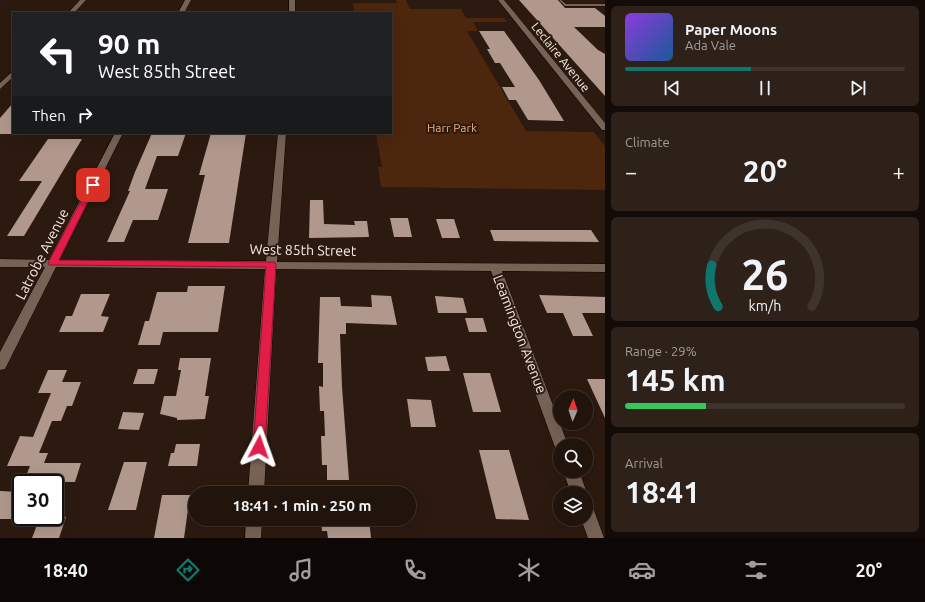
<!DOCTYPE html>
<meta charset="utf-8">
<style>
body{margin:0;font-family:Ubuntu,sans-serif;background:#2d211a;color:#f1f3f6;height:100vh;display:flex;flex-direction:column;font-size:15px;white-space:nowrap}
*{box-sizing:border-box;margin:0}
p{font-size:13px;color:#a29e9d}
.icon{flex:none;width:22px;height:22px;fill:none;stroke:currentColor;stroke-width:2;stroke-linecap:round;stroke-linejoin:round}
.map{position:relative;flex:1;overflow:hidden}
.drawer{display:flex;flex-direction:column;gap:6px;padding:6px;background:#120b07;width:320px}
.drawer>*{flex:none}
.banner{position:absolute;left:12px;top:12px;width:380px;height:122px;border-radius:0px;box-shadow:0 4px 16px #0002,0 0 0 1px #3e332d;background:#202124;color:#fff;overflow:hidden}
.needle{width:26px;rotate:2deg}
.tools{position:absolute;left:553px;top:390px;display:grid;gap:8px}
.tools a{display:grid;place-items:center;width:40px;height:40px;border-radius:50%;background:#21140c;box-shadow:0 4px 16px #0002,0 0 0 1px #3e332d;font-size:20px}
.speed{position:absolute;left:12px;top:474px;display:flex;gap:8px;font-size:20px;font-weight:700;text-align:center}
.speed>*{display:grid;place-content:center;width:52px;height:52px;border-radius:50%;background:#21140c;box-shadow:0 4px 16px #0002,0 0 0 1px #3e332d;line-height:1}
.speed .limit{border:2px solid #111;border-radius:6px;background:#fff;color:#111}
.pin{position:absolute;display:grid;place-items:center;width:34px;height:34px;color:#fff;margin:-17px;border-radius:8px;box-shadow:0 2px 6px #0006}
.me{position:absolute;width:44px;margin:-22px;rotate:4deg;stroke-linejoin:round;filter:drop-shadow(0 0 3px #0008)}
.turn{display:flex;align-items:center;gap:14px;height:84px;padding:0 20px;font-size:18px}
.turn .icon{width:52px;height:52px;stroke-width:2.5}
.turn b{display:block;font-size:28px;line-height:34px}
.then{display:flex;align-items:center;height:38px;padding:0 20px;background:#0003;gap:8px;font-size:15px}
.big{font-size:30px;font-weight:700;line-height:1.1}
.drawer .tile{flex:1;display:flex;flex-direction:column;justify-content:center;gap:6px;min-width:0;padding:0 14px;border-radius:6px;background:#2d211a}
.drawer .dial{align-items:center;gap:0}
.dial svg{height:104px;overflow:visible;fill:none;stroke:#3e332d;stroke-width:7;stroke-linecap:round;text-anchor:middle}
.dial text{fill:#f1f3f6;stroke:none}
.song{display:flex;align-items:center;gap:12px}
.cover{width:48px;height:48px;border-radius:6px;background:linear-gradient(135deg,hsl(270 70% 55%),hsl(210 70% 35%))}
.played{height:4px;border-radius:2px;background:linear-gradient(90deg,#0f766e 45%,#3e332d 45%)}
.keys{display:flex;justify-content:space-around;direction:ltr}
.heat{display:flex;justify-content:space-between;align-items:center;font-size:22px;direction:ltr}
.charge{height:6px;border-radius:3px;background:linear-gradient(90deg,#34c759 29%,#3e332d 0)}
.trip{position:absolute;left:188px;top:486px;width:228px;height:40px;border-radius:20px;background:#21140c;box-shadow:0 4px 16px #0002,0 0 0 1px #3e332d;font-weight:700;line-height:40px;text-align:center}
.tab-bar{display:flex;height:64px;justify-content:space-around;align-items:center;background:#0d0805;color:#a29e9d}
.tab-bar .icon{width:28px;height:28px}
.tab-bar .current{color:#0f766e}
.tab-bar b{font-size:18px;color:#f1f3f6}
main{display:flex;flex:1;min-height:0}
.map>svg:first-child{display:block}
</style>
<main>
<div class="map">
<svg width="605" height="538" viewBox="0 0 605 538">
<rect width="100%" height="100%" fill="#2c1a10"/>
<path fill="#4c260d" d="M 396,0 L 406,0 L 410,9 L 461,9 L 466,18 L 504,18 L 507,22 L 473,22 L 478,31 L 467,31 L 526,131 L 594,132 L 605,146 L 605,190 L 381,187 L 378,167 L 382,167 L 376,133 L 391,133 L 391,13 L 354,13 L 353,3 L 397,3 Z"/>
<path fill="#b0988c" d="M 519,0 L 558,0 L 565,8 L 595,8 L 605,16 L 605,27 L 574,27 L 598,50 L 605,54 L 605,96 Z
M 479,31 L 504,31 L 539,80 L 564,121 L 528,120 L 516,100 L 509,100 L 502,87 L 515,87 L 500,63 L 495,63 L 487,49 L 490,49 Z
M 13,103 L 13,134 L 0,134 L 0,118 Z
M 152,133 L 186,133 L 178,156 L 157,156 L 145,189 L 168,189 L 158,220 L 133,220 L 124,242 L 107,242 L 130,191 L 128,191 L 135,172 Z
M 211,133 L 246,133 L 229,243 L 188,243 L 205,175 L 199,175 Z
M 48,139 L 82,139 L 24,236 L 7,236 L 42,181 L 19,181 Z
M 310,200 L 323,200 L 324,224 L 355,225 L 354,221 L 367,221 L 369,237 L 309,238 Z
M 390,218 L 408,218 L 412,237 L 394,237 Z
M 436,219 L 454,219 L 460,238 L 442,238 Z
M 490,230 L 591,230 L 599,242 L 494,241 Z
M 188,286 L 225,286 L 218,332 L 163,332 L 160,345 L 138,345 L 145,321 L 149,321 L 157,292 L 187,292 Z
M 81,294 L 110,294 L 101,316 L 109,317 L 103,332 L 59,332 L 66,316 L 72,316 Z
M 371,295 L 391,296 L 397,325 L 346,323 L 346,334 L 340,334 L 342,387 L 349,480 L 327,480 L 327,465 L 322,465 L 321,436 L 325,436 L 324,411 L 320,411 L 319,386 L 323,387 L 323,363 L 318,363 L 320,297 L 340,297 L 341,306 L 372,307 Z
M 539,295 L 605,297 L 605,313 L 582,313 L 593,336 L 573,336 L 563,313 L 547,313 Z
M 435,296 L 463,298 L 467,313 L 438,313 Z
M 465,318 L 483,318 L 487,332 L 469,332 Z
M 446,356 L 450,371 L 428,371 L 425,357 Z
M 180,358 L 211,358 L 205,396 L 209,396 L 205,419 L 177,420 L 177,418 L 160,414 L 164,396 L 176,396 L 181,370 L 178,370 Z
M 138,369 L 158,369 L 154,384 L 133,384 Z
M 48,370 L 67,370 L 62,382 L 81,382 L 72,406 L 67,406 L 61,421 L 52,421 L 39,453 L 48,453 L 44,463 L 81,463 L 75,482 L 54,482 L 56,476 L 26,476 L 30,466 L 7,466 L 20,436 L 33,437 L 51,393 L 38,393 Z
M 463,373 L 490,373 L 501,412 L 473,412 Z
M 587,379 L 605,379 L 605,418 Z
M 407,399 L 431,400 L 436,427 L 411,427 Z
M 123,412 L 144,413 L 139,430 L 118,429 Z
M 176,444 L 200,444 L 197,466 L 168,466 L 171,453 L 174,453 Z
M 479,450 L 509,450 L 529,520 L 496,519 Z
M 124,462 L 147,462 L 136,510 L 108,510 Z
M 0,491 L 21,492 L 21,519 L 0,519 Z
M 162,495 L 190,495 L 184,538 L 154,538 Z
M 40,517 L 66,517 L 59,538 L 32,538 Z
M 321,519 L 369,519 L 371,538 L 328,538 L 327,531 L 322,531 Z"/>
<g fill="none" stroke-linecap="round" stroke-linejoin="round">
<defs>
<path id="lane" d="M 559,0 L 561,0 L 566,4 L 605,4 L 605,6 L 565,6 Z"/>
<path id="street" d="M 80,0 L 86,0 L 74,13 L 68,13 Z
M 185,0 L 191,0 L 184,13 L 178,13 Z
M 289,0 L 295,0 L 295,13 L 289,13 Z
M 498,0 L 504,0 L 605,123 L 605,130 L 602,130 Z
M 13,71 L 13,77 L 0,89 L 0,83 Z
M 115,133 L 123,133 L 59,260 L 266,261 L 278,133 L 286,133 L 277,262 L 605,264 L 605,272 L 502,271 L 568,445 L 560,445 L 560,452 L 556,450 L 491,271 L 276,269 L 264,493 L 248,493 L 265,269 L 56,267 L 5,369 L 0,370 L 0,352 L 45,267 L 0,267 L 0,259 L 49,260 Z
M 563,471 L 579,471 L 587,493 L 586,495 L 586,493 L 571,493 Z
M 586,503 L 592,505 L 604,538 L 588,538 L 581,519 L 586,519 Z
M 246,519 L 262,519 L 261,538 L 245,538 Z"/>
</defs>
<use href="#lane" stroke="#130501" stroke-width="0.5"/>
<use href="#street" stroke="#130501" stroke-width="1"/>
<use href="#lane" fill="#776256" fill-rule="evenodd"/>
<use href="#street" fill="#776256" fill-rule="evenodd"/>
</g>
<path fill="#e11d48" stroke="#92132f" d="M 90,184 L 96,185 L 59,260 L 274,262 L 276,264 L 265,447 L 263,451 L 259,453 L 254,451 L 253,447 L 266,267 L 49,265 L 48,263 Z"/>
<g text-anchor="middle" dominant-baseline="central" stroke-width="4" stroke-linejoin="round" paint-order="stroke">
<g font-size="12" fill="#f7eae3" stroke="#2c1a10">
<text transform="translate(561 57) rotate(51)">Leclaire Avenue</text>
</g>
<g font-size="12" fill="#f7ab7e" stroke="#2c1a10">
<text x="452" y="127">Harr Park</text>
</g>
<g font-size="14" fill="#f7eae3" stroke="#2c1a10">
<text transform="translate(303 250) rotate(1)">West 85th Street</text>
<text transform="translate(42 254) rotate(-63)">Latrobe Avenue</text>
<text transform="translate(520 334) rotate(69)">Leamington Avenue</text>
</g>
</g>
</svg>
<div class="tools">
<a><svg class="needle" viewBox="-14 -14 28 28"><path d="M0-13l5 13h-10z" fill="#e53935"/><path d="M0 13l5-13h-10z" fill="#a29e9d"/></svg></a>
<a><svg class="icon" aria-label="search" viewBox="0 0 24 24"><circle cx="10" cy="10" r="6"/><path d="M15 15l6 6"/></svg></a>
<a><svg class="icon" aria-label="layers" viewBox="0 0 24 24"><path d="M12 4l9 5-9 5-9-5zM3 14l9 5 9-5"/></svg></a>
</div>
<div class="speed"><div class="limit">30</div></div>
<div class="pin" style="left:93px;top:185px;background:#d93025"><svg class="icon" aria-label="arrive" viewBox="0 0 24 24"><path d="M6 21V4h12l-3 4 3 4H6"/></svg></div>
<svg class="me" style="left:259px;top:447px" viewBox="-20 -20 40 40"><path d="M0-17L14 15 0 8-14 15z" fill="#e11d48" stroke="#fff" stroke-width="4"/></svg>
<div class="trip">18:41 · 1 min · 250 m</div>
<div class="banner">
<div class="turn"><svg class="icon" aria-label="left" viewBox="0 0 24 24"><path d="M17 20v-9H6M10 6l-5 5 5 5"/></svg><div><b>90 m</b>West 85th Street</div></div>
<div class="then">Then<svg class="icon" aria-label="right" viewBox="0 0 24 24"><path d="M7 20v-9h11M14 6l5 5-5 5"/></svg></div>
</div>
</div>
<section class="drawer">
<div class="tile">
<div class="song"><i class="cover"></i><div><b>Paper Moons</b><p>Ada Vale</p></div></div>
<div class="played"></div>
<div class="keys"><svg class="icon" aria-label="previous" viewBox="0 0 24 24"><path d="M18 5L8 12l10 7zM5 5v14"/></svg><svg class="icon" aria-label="pause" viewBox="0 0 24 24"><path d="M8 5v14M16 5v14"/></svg><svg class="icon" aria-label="next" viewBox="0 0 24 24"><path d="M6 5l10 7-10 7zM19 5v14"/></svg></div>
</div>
<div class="tile"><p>Climate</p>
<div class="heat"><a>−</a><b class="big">20°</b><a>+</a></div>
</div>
<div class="tile dial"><svg viewBox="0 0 100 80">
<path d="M14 69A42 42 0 1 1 86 69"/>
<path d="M14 69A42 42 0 0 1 9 37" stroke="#0f766e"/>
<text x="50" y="56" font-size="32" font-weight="700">26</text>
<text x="50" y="72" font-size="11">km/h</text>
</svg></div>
<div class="tile"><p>Range · 29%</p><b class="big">145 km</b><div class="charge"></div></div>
<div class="tile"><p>Arrival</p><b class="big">18:41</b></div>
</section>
</main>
<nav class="tab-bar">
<b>18:40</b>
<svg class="icon current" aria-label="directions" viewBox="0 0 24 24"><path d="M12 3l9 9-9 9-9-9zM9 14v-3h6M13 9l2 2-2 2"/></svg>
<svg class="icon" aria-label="music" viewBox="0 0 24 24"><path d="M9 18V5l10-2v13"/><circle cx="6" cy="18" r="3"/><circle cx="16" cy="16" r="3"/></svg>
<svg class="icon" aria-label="phone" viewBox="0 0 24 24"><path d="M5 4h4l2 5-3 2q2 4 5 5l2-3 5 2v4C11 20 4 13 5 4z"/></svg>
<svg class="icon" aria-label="climate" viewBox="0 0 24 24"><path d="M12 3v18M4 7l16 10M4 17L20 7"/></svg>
<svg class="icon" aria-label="car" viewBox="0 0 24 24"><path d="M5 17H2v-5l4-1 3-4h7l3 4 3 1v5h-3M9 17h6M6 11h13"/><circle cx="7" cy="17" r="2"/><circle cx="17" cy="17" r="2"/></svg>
<svg class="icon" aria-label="filters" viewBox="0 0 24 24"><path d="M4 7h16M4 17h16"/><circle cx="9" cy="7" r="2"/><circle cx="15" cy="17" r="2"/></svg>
<b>20°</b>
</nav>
